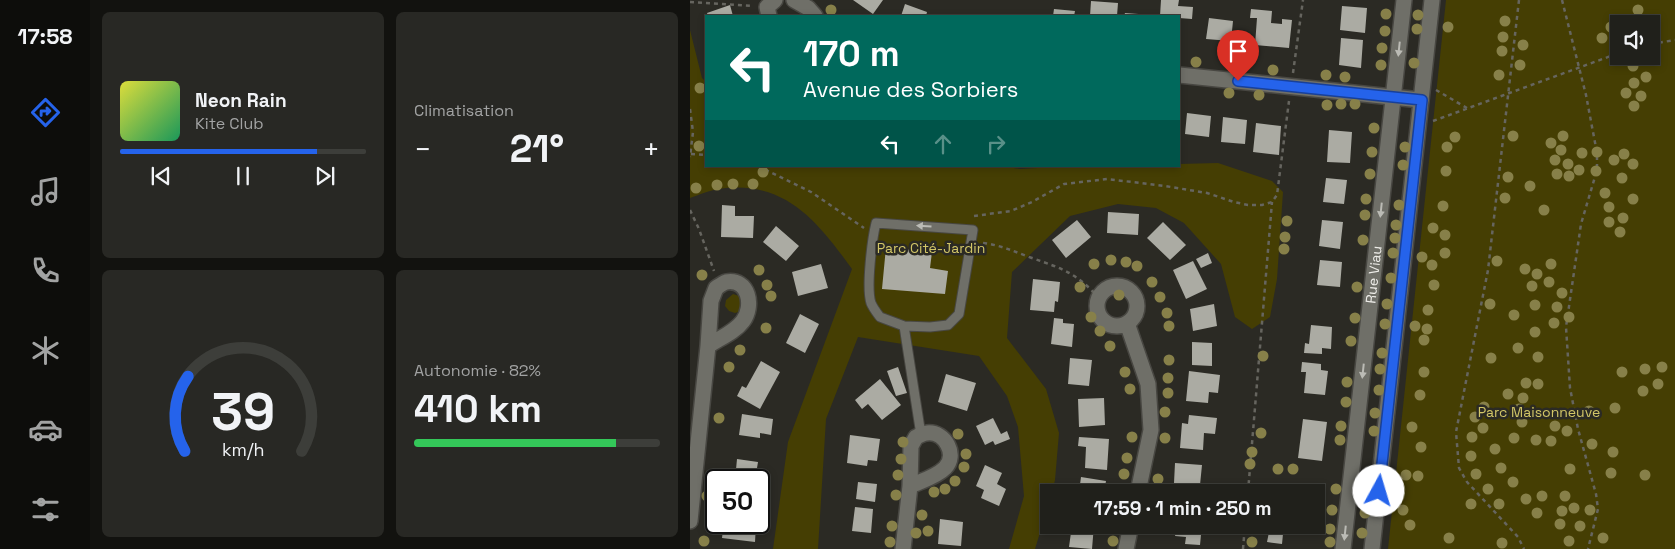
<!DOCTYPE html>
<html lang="fr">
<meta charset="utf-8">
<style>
body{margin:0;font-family:"Space Grotesk",sans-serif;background:#282824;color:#f1f3f6;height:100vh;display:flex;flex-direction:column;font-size:19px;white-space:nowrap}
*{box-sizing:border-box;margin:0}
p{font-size:16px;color:#a2a3a3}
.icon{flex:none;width:28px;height:28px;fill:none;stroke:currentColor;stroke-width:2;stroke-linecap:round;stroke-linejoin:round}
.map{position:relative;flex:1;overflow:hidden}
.side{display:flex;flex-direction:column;gap:12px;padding:12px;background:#12120f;width:600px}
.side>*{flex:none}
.banner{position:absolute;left:15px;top:15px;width:475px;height:152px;border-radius:0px;box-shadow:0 2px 8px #0003,0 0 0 1px #3d3e3a;background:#00695c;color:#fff;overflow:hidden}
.tools{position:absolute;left:920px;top:15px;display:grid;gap:10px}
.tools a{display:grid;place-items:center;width:50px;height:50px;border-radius:0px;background:#20201b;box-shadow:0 2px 8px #0003,0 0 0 1px #3d3e3a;font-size:25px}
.speed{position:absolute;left:15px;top:469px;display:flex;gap:10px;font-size:25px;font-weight:700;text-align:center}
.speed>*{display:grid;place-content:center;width:65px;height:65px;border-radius:50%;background:#20201b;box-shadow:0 2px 8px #0003,0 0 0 1px #3d3e3a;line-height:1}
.speed .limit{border:2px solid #111;border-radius:8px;background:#fff;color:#111}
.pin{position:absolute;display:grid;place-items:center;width:42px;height:42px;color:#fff;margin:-51px -21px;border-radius:50% 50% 50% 0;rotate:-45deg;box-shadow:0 0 5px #0007}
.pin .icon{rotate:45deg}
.me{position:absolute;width:55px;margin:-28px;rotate:6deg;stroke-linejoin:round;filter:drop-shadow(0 0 4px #0008)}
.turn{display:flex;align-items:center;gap:18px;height:105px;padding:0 15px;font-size:22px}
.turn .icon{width:65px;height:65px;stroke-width:2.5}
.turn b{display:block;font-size:35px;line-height:42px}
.lanes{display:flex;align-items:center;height:48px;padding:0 15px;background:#0003;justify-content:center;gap:25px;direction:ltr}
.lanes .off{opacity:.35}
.big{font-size:38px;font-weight:700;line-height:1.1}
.side .card{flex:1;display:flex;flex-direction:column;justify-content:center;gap:8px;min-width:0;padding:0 18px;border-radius:8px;background:#282824}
.side .dial{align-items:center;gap:0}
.dial svg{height:130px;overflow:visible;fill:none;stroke:#3d3e3a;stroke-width:7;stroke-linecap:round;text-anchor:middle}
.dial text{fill:#f1f3f6;stroke:none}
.song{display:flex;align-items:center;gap:15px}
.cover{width:60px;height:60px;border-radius:8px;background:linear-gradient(135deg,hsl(60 70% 55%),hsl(150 70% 35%))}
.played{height:5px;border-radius:2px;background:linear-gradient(90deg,#2563eb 80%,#3d3e3a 80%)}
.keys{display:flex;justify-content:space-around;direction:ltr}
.heat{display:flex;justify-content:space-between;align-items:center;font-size:28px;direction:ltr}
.charge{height:8px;border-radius:4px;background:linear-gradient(90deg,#34c759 82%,#3d3e3a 0)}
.side .tiles{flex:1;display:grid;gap:12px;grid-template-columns:repeat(2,1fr)}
.trip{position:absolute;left:350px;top:484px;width:285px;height:50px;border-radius:0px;background:#20201b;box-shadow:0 2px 8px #0003,0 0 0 1px #3d3e3a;font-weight:700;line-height:50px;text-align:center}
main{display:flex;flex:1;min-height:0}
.tabs{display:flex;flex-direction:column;width:90px;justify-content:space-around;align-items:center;background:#0d0d0b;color:#a2a3a3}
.tabs .icon{width:35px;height:35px}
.tabs .selected{color:#2563eb}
.tabs b{font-size:22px;color:#f1f3f6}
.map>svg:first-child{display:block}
</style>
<main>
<nav class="tabs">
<b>17:58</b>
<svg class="icon selected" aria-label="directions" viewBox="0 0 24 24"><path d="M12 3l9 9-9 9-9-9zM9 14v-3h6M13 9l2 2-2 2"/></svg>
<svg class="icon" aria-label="music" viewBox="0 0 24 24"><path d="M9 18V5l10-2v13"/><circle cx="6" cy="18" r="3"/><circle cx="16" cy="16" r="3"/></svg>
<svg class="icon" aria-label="phone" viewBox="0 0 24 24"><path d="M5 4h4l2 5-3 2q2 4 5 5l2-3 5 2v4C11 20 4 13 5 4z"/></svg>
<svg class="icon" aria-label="climate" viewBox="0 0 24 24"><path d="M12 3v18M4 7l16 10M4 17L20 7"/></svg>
<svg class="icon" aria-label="car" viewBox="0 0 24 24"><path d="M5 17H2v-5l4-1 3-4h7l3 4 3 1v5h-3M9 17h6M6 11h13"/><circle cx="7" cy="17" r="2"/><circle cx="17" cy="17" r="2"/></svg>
<svg class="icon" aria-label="filters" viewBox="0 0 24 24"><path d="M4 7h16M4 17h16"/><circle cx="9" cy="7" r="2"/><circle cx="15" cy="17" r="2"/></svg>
</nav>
<section class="side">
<div class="tiles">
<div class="card">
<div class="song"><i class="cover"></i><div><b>Neon Rain</b><p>Kite Club</p></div></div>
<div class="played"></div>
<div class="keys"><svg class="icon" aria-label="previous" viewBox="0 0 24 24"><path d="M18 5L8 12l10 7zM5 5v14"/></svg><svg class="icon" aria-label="pause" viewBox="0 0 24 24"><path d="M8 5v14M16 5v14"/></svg><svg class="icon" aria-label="next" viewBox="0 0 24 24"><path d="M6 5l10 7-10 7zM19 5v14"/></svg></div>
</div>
<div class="card"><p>Climatisation</p>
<div class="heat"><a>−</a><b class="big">21°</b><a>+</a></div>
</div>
<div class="card dial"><svg viewBox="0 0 100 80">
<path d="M14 69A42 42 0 1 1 86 69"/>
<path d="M14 69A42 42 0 0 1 16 23" stroke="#2563eb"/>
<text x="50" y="56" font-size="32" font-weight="700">39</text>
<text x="50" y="72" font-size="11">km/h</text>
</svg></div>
<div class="card"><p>Autonomie · 82%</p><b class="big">410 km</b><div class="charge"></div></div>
</div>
</section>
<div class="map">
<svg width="985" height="549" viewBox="0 0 985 549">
<rect width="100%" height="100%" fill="#2b2a24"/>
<path fill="#453e03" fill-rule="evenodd" d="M 756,0 L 985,0 L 985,549 L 698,549 ZM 929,24 L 961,24 L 961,56 L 929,56 Z
M 0,30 L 12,78 L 16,82 L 16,166 L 311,166 L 330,169 L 382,166 L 489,166 L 489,164 L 528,163 L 582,181 L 593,192 L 587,279 L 580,317 L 562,329 L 545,317 L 531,264 L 494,223 L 466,208 L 428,204 L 380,216 L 322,272 L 317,338 L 356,389 L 369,433 L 365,480 L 362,492 L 359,492 L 359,503 L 345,549 L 319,549 L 334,496 L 328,427 L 317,396 L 289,356 L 168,337 L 136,419 L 128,549 L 83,549 L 98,442 L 162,269 C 128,222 95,179 29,189 C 20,190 9,195 0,198 Z
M 43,294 L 52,297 L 51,311 L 45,313 L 39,311 L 35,306 L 36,300 Z"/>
<path fill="#ababa3" d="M 163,0 L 193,0 L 183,14 Z
M 471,0 L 489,0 L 488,6 L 503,7 L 502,19 L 489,18 L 489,16 L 470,16 Z
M 401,1 L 428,3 L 427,16 L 400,16 Z
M 215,4 L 237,12 L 236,16 L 211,16 Z
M 40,5 L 43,16 L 18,16 L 17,13 Z
M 652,6 L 677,8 L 675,33 L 650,30 Z
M 364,9 L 385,11 L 384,16 L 363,16 Z
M 561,9 L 582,11 L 581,23 L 592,24 L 592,19 L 602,20 L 599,48 L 565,45 L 567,18 L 560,18 Z
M 435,13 L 462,15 L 462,16 L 434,16 Z
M 519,18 L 543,21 L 541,41 L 516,39 Z
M 651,38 L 673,40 L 671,68 L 649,65 Z
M 497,113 L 521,116 L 519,137 L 495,134 Z
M 533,117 L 557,120 L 555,144 L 531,142 Z
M 566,123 L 591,126 L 589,155 L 563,152 Z
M 639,130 L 662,132 L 660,163 L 637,162 Z
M 636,178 L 657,180 L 654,204 L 633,202 Z
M 32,205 L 45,206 L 45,216 L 64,216 L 63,238 L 31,237 Z
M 418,212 L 449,214 L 448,235 L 417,233 Z
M 387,220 L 401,237 L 376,258 L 362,240 Z
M 632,220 L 653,222 L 650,249 L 629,246 Z
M 473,222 L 496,245 L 480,260 L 457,238 Z
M 86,226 L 109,246 L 96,261 L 73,242 Z
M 196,247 L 242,252 L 240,268 L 258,271 L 255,294 L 192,289 Z
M 518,253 L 522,263 L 511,268 L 506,259 Z
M 630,260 L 652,262 L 650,287 L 627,285 Z
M 503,261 L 517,289 L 496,299 L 483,270 Z
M 131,264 L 138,288 L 108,296 L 102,272 Z
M 343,279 L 370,282 L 368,302 L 365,301 L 364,312 L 340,310 Z
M 524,304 L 527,326 L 503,331 L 500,309 Z
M 110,314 L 129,324 L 115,353 L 96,343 Z
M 364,318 L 373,319 L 373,323 L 384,324 L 382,347 L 361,344 Z
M 621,325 L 642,327 L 641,349 L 632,348 L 632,354 L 614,353 L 615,343 L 619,344 Z
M 502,342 L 522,343 L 522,366 L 502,365 Z
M 380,358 L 402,360 L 399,386 L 378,384 Z
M 71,361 L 90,372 L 70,409 L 47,396 L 52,386 L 56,388 Z
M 612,362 L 631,364 L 631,370 L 638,371 L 635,395 L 614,393 L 616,372 L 611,372 Z
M 208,367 L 217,393 L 206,396 L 197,371 Z
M 499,371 L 530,375 L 528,393 L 519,392 L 518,403 L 496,401 Z
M 256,374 L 286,383 L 277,411 L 248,402 Z
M 190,379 L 211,405 L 192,420 L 178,404 L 172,409 L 165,400 Z
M 414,398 L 415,425 L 389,427 L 388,399 Z
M 52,414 L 83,419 L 81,435 L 70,433 L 70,438 L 49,435 Z
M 499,415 L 527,418 L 525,434 L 514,433 L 513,450 L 490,448 L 492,423 L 498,424 Z
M 303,418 L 311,434 L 317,431 L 320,439 L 305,445 L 303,441 L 295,445 L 286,426 Z
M 613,419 L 637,422 L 632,461 L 608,458 Z
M 160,435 L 190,439 L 187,461 L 178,460 L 177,466 L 157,463 Z
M 389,437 L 419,439 L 417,470 L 395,468 L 396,447 L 388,446 Z
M 47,459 L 68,462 L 65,480 L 45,480 Z
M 485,463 L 512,465 L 510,485 L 484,483 Z
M 295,465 L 312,473 L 307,484 L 316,489 L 309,506 L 291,498 L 294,490 L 286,486 Z
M 391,477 L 416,481 L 414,492 L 389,492 Z
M 168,482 L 187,484 L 185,502 L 166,499 Z
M 165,507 L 183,509 L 181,533 L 162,531 Z
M 250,519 L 273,522 L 271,546 L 248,544 Z
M 34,522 L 66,524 L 65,542 L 32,538 Z
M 382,525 L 404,525 L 402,549 L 379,547 Z
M 478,525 L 512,525 L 510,545 L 495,544 L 496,537 L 485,536 L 486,532 L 478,531 Z
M 579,532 L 593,534 L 592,544 L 577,542 Z"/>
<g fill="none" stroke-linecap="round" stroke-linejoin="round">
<defs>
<path id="service" d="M 214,326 L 190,317 C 187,313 183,308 181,303 C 176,288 182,239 186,223 L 283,230 L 269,314 L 258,325 L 240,327 L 214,326 L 231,435"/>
<path id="minor" d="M 104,0 L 118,8 L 125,16
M 79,16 L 77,7 L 85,0
M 489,75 L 731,100
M407 306a20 20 0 1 1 40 0a20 20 0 1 1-40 0Z
M 437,323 L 458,384 L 461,430 L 448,492
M 0,521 L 18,346 L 21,301 L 26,288 C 29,286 33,283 36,282 C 59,278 64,306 53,321 C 45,332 30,338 18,346
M 213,549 L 220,486 L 221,446 L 226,437 C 229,436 233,433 237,433 C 255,431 268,455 255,468 C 246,477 231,481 220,486
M 436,549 L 441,525"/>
<g id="secondary">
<path id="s1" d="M 653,549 L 714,0"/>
<path d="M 682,549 L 742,0"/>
</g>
</defs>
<use href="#service" stroke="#484742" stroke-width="11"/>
<use href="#minor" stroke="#484742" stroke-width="18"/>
<use href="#secondary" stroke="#484742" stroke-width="18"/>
<path stroke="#66655f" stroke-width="2.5" stroke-dasharray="4 4" stroke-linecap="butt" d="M 829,0 L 798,270 L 766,432 L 769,468 L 777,482 L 828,537 L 834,549
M 872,0 L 896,95 L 907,153 L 907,170 L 891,224 L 876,327 L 880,388 L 888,429 L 906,494 L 908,509 L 898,549
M 0,2 L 63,6
M 961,44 L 985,40
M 603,73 L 613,0
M 746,90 L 777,108
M 0,109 L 3,132 L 0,157
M 743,121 L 929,53
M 1,154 L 16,155
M 68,166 L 121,192 L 174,228
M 0,210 L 9,229 L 24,271
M 284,216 L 321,211 L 342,202 L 374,184 L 417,179 L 475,186 L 517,193 L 544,202 L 558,205 L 572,205 L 582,202 L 587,195 L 599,101
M 293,243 C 311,245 325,252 342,258 C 373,269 385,272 409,298
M 558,492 L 582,202
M 553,549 L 555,525"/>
<use href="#service" stroke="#6f6f68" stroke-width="9"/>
<use href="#minor" stroke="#6f6f68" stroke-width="15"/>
<use href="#secondary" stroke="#6f6f68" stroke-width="15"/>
</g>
<g fill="#878049">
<circle cx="141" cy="10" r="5.5"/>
<circle cx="948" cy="10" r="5.5"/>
<circle cx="696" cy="14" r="5.5"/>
<circle cx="728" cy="15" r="5.5"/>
<circle cx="815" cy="21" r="5.5"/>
<circle cx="758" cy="27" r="5.5"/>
<circle cx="921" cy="27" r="5.5"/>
<circle cx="727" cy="29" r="5.5"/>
<circle cx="695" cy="31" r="5.5"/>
<circle cx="813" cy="37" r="5.5"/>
<circle cx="912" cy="38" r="5.5"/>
<circle cx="833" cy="45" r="5.5"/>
<circle cx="692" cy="48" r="5.5"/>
<circle cx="812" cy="51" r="5.5"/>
<circle cx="506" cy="62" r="5.5"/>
<circle cx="724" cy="63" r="5.5"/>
<circle cx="691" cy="65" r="5.5"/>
<circle cx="830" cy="65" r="5.5"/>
<circle cx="943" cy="66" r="5.5"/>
<circle cx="549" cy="67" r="5.5"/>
<circle cx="583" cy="70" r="5.5"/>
<circle cx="636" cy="75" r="5.5"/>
<circle cx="809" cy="75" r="5.5"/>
<circle cx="655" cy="77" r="5.5"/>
<circle cx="956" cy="77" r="5.5"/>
<circle cx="944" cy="83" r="5.5"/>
<circle cx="10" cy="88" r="5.5"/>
<circle cx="539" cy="93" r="5.5"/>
<circle cx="936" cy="93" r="5.5"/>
<circle cx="569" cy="95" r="5.5"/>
<circle cx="951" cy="96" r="5.5"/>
<circle cx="651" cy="104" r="5.5"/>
<circle cx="665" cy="104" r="5.5"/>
<circle cx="637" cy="105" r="5.5"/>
<circle cx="944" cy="106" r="5.5"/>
<circle cx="684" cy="128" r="5.5"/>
<circle cx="823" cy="136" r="5.5"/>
<circle cx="873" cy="136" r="5.5"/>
<circle cx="765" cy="137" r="5.5"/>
<circle cx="861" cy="143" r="5.5"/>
<circle cx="9" cy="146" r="5.5"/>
<circle cx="715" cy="147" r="5.5"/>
<circle cx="757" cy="147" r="5.5"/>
<circle cx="871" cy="150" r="5.5"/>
<circle cx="682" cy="152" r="5.5"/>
<circle cx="907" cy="152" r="5.5"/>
<circle cx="892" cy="153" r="5.5"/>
<circle cx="934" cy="154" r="5.5"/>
<circle cx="865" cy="160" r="5.5"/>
<circle cx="924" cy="160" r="5.5"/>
<circle cx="878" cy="164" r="5.5"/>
<circle cx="943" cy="164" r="5.5"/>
<circle cx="713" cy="165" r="5.5"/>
<circle cx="889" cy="170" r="5.5"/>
<circle cx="756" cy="171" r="5.5"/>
<circle cx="906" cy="171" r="5.5"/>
<circle cx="73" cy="172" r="5.5"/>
<circle cx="680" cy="174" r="5.5"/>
<circle cx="867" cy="174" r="5.5"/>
<circle cx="879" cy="176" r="5.5"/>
<circle cx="818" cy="177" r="5.5"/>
<circle cx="932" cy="178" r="5.5"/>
<circle cx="43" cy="184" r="5.5"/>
<circle cx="63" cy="184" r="5.5"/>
<circle cx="27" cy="185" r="5.5"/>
<circle cx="840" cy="186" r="5.5"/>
<circle cx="6" cy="188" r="5.5"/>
<circle cx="915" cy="193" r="5.5"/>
<circle cx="815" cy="198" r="5.5"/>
<circle cx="676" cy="199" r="5.5"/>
<circle cx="943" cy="199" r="5.5"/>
<circle cx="709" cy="205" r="5.5"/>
<circle cx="753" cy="206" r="5.5"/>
<circle cx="919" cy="207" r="5.5"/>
<circle cx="854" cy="210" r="5.5"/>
<circle cx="675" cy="215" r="5.5"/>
<circle cx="933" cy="218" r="5.5"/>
<circle cx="597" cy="221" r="5.5"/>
<circle cx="919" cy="222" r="5.5"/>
<circle cx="706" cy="225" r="5.5"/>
<circle cx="743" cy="228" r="5.5"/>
<circle cx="930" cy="232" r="5.5"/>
<circle cx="755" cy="235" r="5.5"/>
<circle cx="595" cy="237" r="5.5"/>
<circle cx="705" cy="238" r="5.5"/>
<circle cx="673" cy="240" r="5.5"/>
<circle cx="594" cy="249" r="5.5"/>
<circle cx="703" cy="253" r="5.5"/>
<circle cx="755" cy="253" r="5.5"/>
<circle cx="732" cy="257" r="5.5"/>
<circle cx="421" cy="260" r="5.5"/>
<circle cx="807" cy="261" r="5.5"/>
<circle cx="436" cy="262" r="5.5"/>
<circle cx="404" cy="264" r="5.5"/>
<circle cx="861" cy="264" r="5.5"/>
<circle cx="742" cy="265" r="5.5"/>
<circle cx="447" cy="266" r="5.5"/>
<circle cx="835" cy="269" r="5.5"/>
<circle cx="69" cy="270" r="5.5"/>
<circle cx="847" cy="274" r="5.5"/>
<circle cx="12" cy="275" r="5.5"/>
<circle cx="701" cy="278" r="5.5"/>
<circle cx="462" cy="282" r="5.5"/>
<circle cx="859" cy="282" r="5.5"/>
<circle cx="77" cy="285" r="5.5"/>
<circle cx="744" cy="285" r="5.5"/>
<circle cx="842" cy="286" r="5.5"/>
<circle cx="390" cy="287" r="5.5"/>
<circle cx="667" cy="287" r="5.5"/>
<circle cx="872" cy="293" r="5.5"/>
<circle cx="429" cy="295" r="5.5"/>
<circle cx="81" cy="296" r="5.5"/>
<circle cx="470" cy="297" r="5.5"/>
<circle cx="697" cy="304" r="5.5"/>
<circle cx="800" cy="304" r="5.5"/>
<circle cx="845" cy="305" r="5.5"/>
<circle cx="867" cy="307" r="5.5"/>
<circle cx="738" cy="310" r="5.5"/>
<circle cx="477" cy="313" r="5.5"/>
<circle cx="824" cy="315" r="5.5"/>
<circle cx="401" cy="317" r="5.5"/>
<circle cx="879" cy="317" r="5.5"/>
<circle cx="665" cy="318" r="5.5"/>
<circle cx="864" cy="323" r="5.5"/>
<circle cx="695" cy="324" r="5.5"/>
<circle cx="479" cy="326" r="5.5"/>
<circle cx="725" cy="326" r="5.5"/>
<circle cx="76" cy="328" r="5.5"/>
<circle cx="737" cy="329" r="5.5"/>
<circle cx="410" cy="331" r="5.5"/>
<circle cx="845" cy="332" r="5.5"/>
<circle cx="734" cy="340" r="5.5"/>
<circle cx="661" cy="341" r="5.5"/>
<circle cx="420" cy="346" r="5.5"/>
<circle cx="828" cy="348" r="5.5"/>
<circle cx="50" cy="350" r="5.5"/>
<circle cx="692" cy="353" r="5.5"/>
<circle cx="573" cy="356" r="5.5"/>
<circle cx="848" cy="357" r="5.5"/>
<circle cx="801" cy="358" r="5.5"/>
<circle cx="479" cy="360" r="5.5"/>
<circle cx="39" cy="367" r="5.5"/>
<circle cx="972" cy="367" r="5.5"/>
<circle cx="690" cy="369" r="5.5"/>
<circle cx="955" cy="369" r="5.5"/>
<circle cx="435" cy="372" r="5.5"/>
<circle cx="734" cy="372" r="5.5"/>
<circle cx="932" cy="372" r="5.5"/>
<circle cx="478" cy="378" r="5.5"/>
<circle cx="657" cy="382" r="5.5"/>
<circle cx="836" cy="383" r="5.5"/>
<circle cx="848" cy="384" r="5.5"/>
<circle cx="968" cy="384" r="5.5"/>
<circle cx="440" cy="389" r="5.5"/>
<circle cx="689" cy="390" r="5.5"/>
<circle cx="953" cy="391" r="5.5"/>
<circle cx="478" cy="393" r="5.5"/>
<circle cx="818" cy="394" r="5.5"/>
<circle cx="730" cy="395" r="5.5"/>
<circle cx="833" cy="398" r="5.5"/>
<circle cx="656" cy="402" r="5.5"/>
<circle cx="794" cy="407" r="5.5"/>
<circle cx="925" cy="408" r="5.5"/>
<circle cx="829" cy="409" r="5.5"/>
<circle cx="899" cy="411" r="5.5"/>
<circle cx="475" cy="412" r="5.5"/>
<circle cx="685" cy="413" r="5.5"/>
<circle cx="785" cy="417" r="5.5"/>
<circle cx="29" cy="418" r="5.5"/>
<circle cx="832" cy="422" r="5.5"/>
<circle cx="651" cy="426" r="5.5"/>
<circle cx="865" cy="426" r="5.5"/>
<circle cx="722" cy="427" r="5.5"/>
<circle cx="793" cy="428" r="5.5"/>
<circle cx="684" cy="431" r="5.5"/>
<circle cx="877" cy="431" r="5.5"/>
<circle cx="571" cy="433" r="5.5"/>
<circle cx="268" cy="434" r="5.5"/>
<circle cx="442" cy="437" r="5.5"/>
<circle cx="782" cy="437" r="5.5"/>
<circle cx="475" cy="438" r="5.5"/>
<circle cx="824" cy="438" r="5.5"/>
<circle cx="650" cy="440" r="5.5"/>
<circle cx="846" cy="440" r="5.5"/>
<circle cx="861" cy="441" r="5.5"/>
<circle cx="213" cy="442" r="5.5"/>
<circle cx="902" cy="444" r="5.5"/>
<circle cx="731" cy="447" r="5.5"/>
<circle cx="805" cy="449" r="5.5"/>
<circle cx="562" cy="452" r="5.5"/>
<circle cx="923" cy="452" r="5.5"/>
<circle cx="276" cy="454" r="5.5"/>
<circle cx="781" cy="456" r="5.5"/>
<circle cx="437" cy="458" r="5.5"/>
<circle cx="211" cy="459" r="5.5"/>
<circle cx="560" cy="464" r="5.5"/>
<circle cx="274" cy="467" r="5.5"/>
<circle cx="811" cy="468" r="5.5"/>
<circle cx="588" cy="469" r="5.5"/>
<circle cx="603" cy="469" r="5.5"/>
<circle cx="880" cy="469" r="5.5"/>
<circle cx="921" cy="473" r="5.5"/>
<circle cx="434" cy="474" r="5.5"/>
<circle cx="679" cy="474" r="5.5"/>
<circle cx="786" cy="474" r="5.5"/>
<circle cx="208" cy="475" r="5.5"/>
<circle cx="716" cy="475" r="5.5"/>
<circle cx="955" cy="475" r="5.5"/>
<circle cx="728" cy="476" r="5.5"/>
<circle cx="468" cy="479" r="5.5"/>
<circle cx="265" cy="481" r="5.5"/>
<circle cx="823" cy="482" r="5.5"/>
<circle cx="255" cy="489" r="5.5"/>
<circle cx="646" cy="489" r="5.5"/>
<circle cx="798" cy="489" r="5.5"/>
<circle cx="244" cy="492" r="5.5"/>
<circle cx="206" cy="495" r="5.5"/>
<circle cx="677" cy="495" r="5.5"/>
<circle cx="17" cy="496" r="5.5"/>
<circle cx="852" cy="496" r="5.5"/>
<circle cx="875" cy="496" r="5.5"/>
<circle cx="836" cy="499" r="5.5"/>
<circle cx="781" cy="504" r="5.5"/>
<circle cx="809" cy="504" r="5.5"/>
<circle cx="884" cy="508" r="5.5"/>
<circle cx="642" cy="510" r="5.5"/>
<circle cx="713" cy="510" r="5.5"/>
<circle cx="900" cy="510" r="5.5"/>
<circle cx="872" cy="511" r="5.5"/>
<circle cx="675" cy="513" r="5.5"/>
<circle cx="847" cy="513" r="5.5"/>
<circle cx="232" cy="515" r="5.5"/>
<circle cx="870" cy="524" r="5.5"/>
<circle cx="720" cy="525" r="5.5"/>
<circle cx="202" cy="526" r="5.5"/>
<circle cx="890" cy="526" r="5.5"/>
<circle cx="640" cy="529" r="5.5"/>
<circle cx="238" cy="531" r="5.5"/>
<circle cx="226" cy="533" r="5.5"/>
<circle cx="672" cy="533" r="5.5"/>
<circle cx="759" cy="538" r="5.5"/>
<circle cx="913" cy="538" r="5.5"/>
<circle cx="14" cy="541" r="5.5"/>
<circle cx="423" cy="541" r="5.5"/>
<circle cx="879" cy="541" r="5.5"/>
<circle cx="200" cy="542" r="5.5"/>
<circle cx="562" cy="542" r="5.5"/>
<circle cx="640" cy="542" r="5.5"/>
<circle cx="812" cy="543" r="5.5"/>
</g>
<defs><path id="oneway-solid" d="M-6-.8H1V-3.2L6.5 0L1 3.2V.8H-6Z" transform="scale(1.25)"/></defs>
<g fill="#bbbbb5">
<use href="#oneway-solid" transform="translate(709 49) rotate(96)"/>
<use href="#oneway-solid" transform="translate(691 210) rotate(96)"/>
<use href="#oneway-solid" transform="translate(234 226) rotate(-176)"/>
<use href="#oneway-solid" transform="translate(673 371) rotate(96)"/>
<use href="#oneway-solid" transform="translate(655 533) rotate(96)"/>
</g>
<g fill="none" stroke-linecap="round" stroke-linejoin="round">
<defs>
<path id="route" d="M 548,81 L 732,100 L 689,491"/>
</defs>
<use href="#route" stroke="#184099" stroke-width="12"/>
<use href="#route" stroke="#2563eb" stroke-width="9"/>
</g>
<g text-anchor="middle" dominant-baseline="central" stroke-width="5" stroke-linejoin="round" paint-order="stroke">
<g font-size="14" fill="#d2c667" stroke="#2b2a24">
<text x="241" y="248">Parc Cité-Jardin</text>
<text x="849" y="412">Parc Maisonneuve</text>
</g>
<g font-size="14" fill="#eeede9" stroke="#2b2a24">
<text stroke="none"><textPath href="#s1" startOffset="276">Rue Viau</textPath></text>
</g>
</g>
</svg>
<div class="tools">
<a><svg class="icon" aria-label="sound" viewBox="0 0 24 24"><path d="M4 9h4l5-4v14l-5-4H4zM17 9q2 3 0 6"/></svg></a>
</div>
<div class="speed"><div class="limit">50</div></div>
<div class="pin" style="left:548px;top:81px;background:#d93025"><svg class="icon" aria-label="arrive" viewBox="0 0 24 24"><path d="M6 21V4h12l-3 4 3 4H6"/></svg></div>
<svg class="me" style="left:689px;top:491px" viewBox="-20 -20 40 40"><circle r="19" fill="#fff"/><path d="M0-13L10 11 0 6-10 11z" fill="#2563eb"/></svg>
<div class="trip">17:59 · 1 min · 250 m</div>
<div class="banner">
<div class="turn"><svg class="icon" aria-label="left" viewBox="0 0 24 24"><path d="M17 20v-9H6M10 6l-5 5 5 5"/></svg><div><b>170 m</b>Avenue des Sorbiers</div></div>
<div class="lanes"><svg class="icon" aria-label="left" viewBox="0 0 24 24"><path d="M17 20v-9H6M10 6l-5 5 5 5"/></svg><svg class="icon off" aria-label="ahead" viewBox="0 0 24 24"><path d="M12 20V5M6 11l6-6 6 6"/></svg><svg class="icon off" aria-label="right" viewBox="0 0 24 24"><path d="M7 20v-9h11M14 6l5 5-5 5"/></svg></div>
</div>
</div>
</main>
